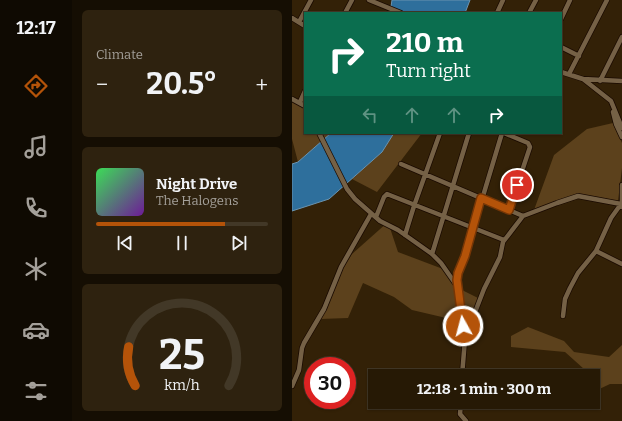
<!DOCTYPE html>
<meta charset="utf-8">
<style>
body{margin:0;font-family:Bitter,serif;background:#2e220f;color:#f1f3f6;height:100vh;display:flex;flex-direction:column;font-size:15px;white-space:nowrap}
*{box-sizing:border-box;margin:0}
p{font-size:13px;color:#a4a09a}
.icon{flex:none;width:22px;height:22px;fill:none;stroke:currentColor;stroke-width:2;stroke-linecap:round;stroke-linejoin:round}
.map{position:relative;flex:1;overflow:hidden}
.panel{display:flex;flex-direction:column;gap:10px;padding:10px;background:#150e03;width:220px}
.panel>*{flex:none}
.top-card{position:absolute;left:12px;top:12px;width:258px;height:122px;border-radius:0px;box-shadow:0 1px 3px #0004,0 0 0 1px #423827;background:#0b6e4f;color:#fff;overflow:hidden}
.speed{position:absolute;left:12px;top:357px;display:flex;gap:8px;font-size:20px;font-weight:700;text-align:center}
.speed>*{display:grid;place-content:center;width:52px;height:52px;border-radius:50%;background:#261905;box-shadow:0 1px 3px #0004,0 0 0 1px #423827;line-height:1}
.speed .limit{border:6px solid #d22;background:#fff;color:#111}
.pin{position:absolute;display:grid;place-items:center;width:34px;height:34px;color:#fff;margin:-17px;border:2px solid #fff;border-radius:50%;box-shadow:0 1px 4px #0007}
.me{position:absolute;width:44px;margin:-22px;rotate:353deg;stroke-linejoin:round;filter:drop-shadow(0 0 3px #0008)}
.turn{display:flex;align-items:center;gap:14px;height:84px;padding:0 16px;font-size:18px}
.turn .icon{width:52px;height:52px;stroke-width:2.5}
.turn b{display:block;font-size:28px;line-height:34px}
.lanes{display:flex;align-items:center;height:38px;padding:0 16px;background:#0003;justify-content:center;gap:20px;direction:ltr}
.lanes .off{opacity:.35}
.big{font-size:30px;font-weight:700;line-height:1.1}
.panel .tile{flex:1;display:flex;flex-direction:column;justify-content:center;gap:6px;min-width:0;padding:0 14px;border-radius:6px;background:#2e220f}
.panel .dial{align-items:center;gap:0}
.dial svg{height:104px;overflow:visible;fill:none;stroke:#423827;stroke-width:7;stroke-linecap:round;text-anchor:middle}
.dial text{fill:#f1f3f6;stroke:none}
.song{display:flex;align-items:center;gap:12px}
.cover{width:48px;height:48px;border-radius:6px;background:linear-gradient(135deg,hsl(130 70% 55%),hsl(280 70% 35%))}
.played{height:4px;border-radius:2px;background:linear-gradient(90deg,#b45309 75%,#423827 75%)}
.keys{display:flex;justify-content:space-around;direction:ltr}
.heat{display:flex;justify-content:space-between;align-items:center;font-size:22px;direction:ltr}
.trip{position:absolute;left:76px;top:369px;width:232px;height:40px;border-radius:0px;background:#261905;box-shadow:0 1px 3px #0004,0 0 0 1px #423827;font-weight:700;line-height:40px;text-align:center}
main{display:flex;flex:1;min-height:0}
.menu{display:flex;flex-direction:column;width:72px;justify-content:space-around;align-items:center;background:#0f0a02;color:#a4a09a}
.menu .icon{width:28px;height:28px}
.menu .current{color:#b45309}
.menu b{font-size:18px;color:#f1f3f6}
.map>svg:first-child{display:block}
</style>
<main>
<nav class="menu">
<b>12:17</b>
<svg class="icon current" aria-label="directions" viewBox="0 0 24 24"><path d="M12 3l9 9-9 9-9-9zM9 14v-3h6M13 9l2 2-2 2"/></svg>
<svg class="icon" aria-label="music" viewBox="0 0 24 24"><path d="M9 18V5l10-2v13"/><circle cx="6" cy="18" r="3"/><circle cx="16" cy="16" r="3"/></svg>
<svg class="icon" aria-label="phone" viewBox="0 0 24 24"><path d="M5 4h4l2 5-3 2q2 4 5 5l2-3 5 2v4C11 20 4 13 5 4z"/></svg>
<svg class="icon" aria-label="climate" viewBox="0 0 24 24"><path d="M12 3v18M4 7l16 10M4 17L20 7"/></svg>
<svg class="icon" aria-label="car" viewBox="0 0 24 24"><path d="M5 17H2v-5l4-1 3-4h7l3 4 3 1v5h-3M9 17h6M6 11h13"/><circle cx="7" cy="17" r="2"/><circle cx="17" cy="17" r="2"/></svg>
<svg class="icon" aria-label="filters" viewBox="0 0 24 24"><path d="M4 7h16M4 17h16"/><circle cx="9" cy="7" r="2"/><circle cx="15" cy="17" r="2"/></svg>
</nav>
<section class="panel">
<div class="tile"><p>Climate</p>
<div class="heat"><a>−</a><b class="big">20.5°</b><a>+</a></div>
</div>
<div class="tile">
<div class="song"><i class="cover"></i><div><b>Night Drive</b><p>The Halogens</p></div></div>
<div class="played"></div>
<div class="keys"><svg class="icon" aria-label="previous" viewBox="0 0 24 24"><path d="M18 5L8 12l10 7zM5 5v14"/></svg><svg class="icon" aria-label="pause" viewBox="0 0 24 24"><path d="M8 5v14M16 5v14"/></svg><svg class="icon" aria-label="next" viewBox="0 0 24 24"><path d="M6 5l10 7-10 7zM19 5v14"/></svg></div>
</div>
<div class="tile dial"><svg viewBox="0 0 100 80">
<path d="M14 69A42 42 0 1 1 86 69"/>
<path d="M14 69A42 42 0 0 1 9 39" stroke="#b45309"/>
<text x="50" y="56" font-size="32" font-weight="700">25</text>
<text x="50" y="72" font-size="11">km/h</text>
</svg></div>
</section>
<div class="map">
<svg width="330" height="421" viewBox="0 0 330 421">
<rect width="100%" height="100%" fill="#332107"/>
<path fill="#5c411c" d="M 0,99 L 13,100 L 13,133 L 39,133 L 6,162 L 0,139 Z
M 321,123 L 330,143 L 330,168 L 326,201 L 309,199 L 285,194 L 242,210 L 262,155 L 295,129 Z
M 102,133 L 130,133 L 85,192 L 60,179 L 90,152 Z
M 96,222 L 106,252 L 151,269 L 164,287 L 167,321 L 120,310 L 102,297 L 71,283 L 56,318 L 28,319 L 49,271 L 60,254 Z
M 168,289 L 188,299 L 174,333 Z
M 236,327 L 272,341 L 282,352 L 317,357 L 330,345 L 330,384 L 318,384 L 301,392 L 301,376 L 294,376 L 292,369 L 273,352 L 219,347 L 219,336 Z"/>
<path fill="#2e6f9c" stroke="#6b94b0" d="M 100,0 L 178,0 L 173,13 L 98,13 Z
M 39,133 L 102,133 L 90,152 L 37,199 L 0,211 L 0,164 L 6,162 Z"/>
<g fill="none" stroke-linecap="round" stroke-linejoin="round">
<defs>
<path id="minor" d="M 77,0 L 109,13
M 53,13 L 60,0
M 205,13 L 211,0
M 237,13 L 244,0
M 0,18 L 13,26
M 269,19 L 278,0
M 7,22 L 19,0
M 269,47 L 287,56
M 269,72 L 291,79 L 319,101 L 330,128
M 277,74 L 315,0
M 291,79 L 330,81
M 308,81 L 330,37
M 0,99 L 13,106
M 8,102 L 13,91
M 321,112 L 324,124 L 330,137
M 27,133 L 55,189 L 63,199 L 88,221 L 106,230 L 140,254 L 149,263 L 165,286
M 212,133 L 236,143 L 238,147 L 217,210
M 109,164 L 231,216
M 330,207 L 330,185
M 84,217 L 92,197 L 95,194 L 212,240
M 113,235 L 122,206 L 148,133
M 304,251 L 330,264
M 140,254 L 177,133
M 271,316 L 273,299 L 278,288 L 286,273 L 304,251 L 319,218 L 329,204
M 173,338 L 192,289 L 208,257 L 211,242 L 231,216 L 265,203 L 286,196 L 329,204
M 170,376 L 173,339 L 165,280 L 166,273 L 173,256 L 210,133
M 0,386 L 7,370 L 10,348 L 12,343 L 32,309 L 49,267 L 79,214
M 169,402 L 168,414 L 174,421"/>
</defs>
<use href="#minor" stroke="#1a0a00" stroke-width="6"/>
<use href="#minor" stroke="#756146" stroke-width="4.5"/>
</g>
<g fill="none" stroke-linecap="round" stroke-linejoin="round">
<defs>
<path id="route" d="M 171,326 L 165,280 L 166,273 L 173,256 L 189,198 L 217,210 L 225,185"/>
</defs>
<use href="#route" stroke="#753606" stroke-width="10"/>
<use href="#route" stroke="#b45309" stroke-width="7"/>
</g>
</svg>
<div class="speed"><div class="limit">30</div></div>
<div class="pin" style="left:225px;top:185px;background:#d93025"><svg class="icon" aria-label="arrive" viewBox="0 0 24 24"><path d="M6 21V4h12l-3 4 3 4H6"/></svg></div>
<svg class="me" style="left:171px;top:326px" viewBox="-20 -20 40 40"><circle r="17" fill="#b45309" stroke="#fff" stroke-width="3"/><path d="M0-11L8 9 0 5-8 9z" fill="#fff"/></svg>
<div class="trip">12:18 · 1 min · 300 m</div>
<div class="top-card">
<div class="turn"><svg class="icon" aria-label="right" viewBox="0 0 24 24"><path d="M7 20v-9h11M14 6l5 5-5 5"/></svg><div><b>210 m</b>Turn right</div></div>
<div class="lanes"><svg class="icon off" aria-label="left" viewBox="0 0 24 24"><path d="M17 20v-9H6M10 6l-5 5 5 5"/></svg><svg class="icon off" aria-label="ahead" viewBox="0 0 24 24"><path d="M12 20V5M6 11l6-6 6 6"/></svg><svg class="icon off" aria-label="ahead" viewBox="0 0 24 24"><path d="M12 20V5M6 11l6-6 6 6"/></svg><svg class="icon" aria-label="right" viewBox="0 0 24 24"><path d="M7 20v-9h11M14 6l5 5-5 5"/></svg></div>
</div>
</div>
</main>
